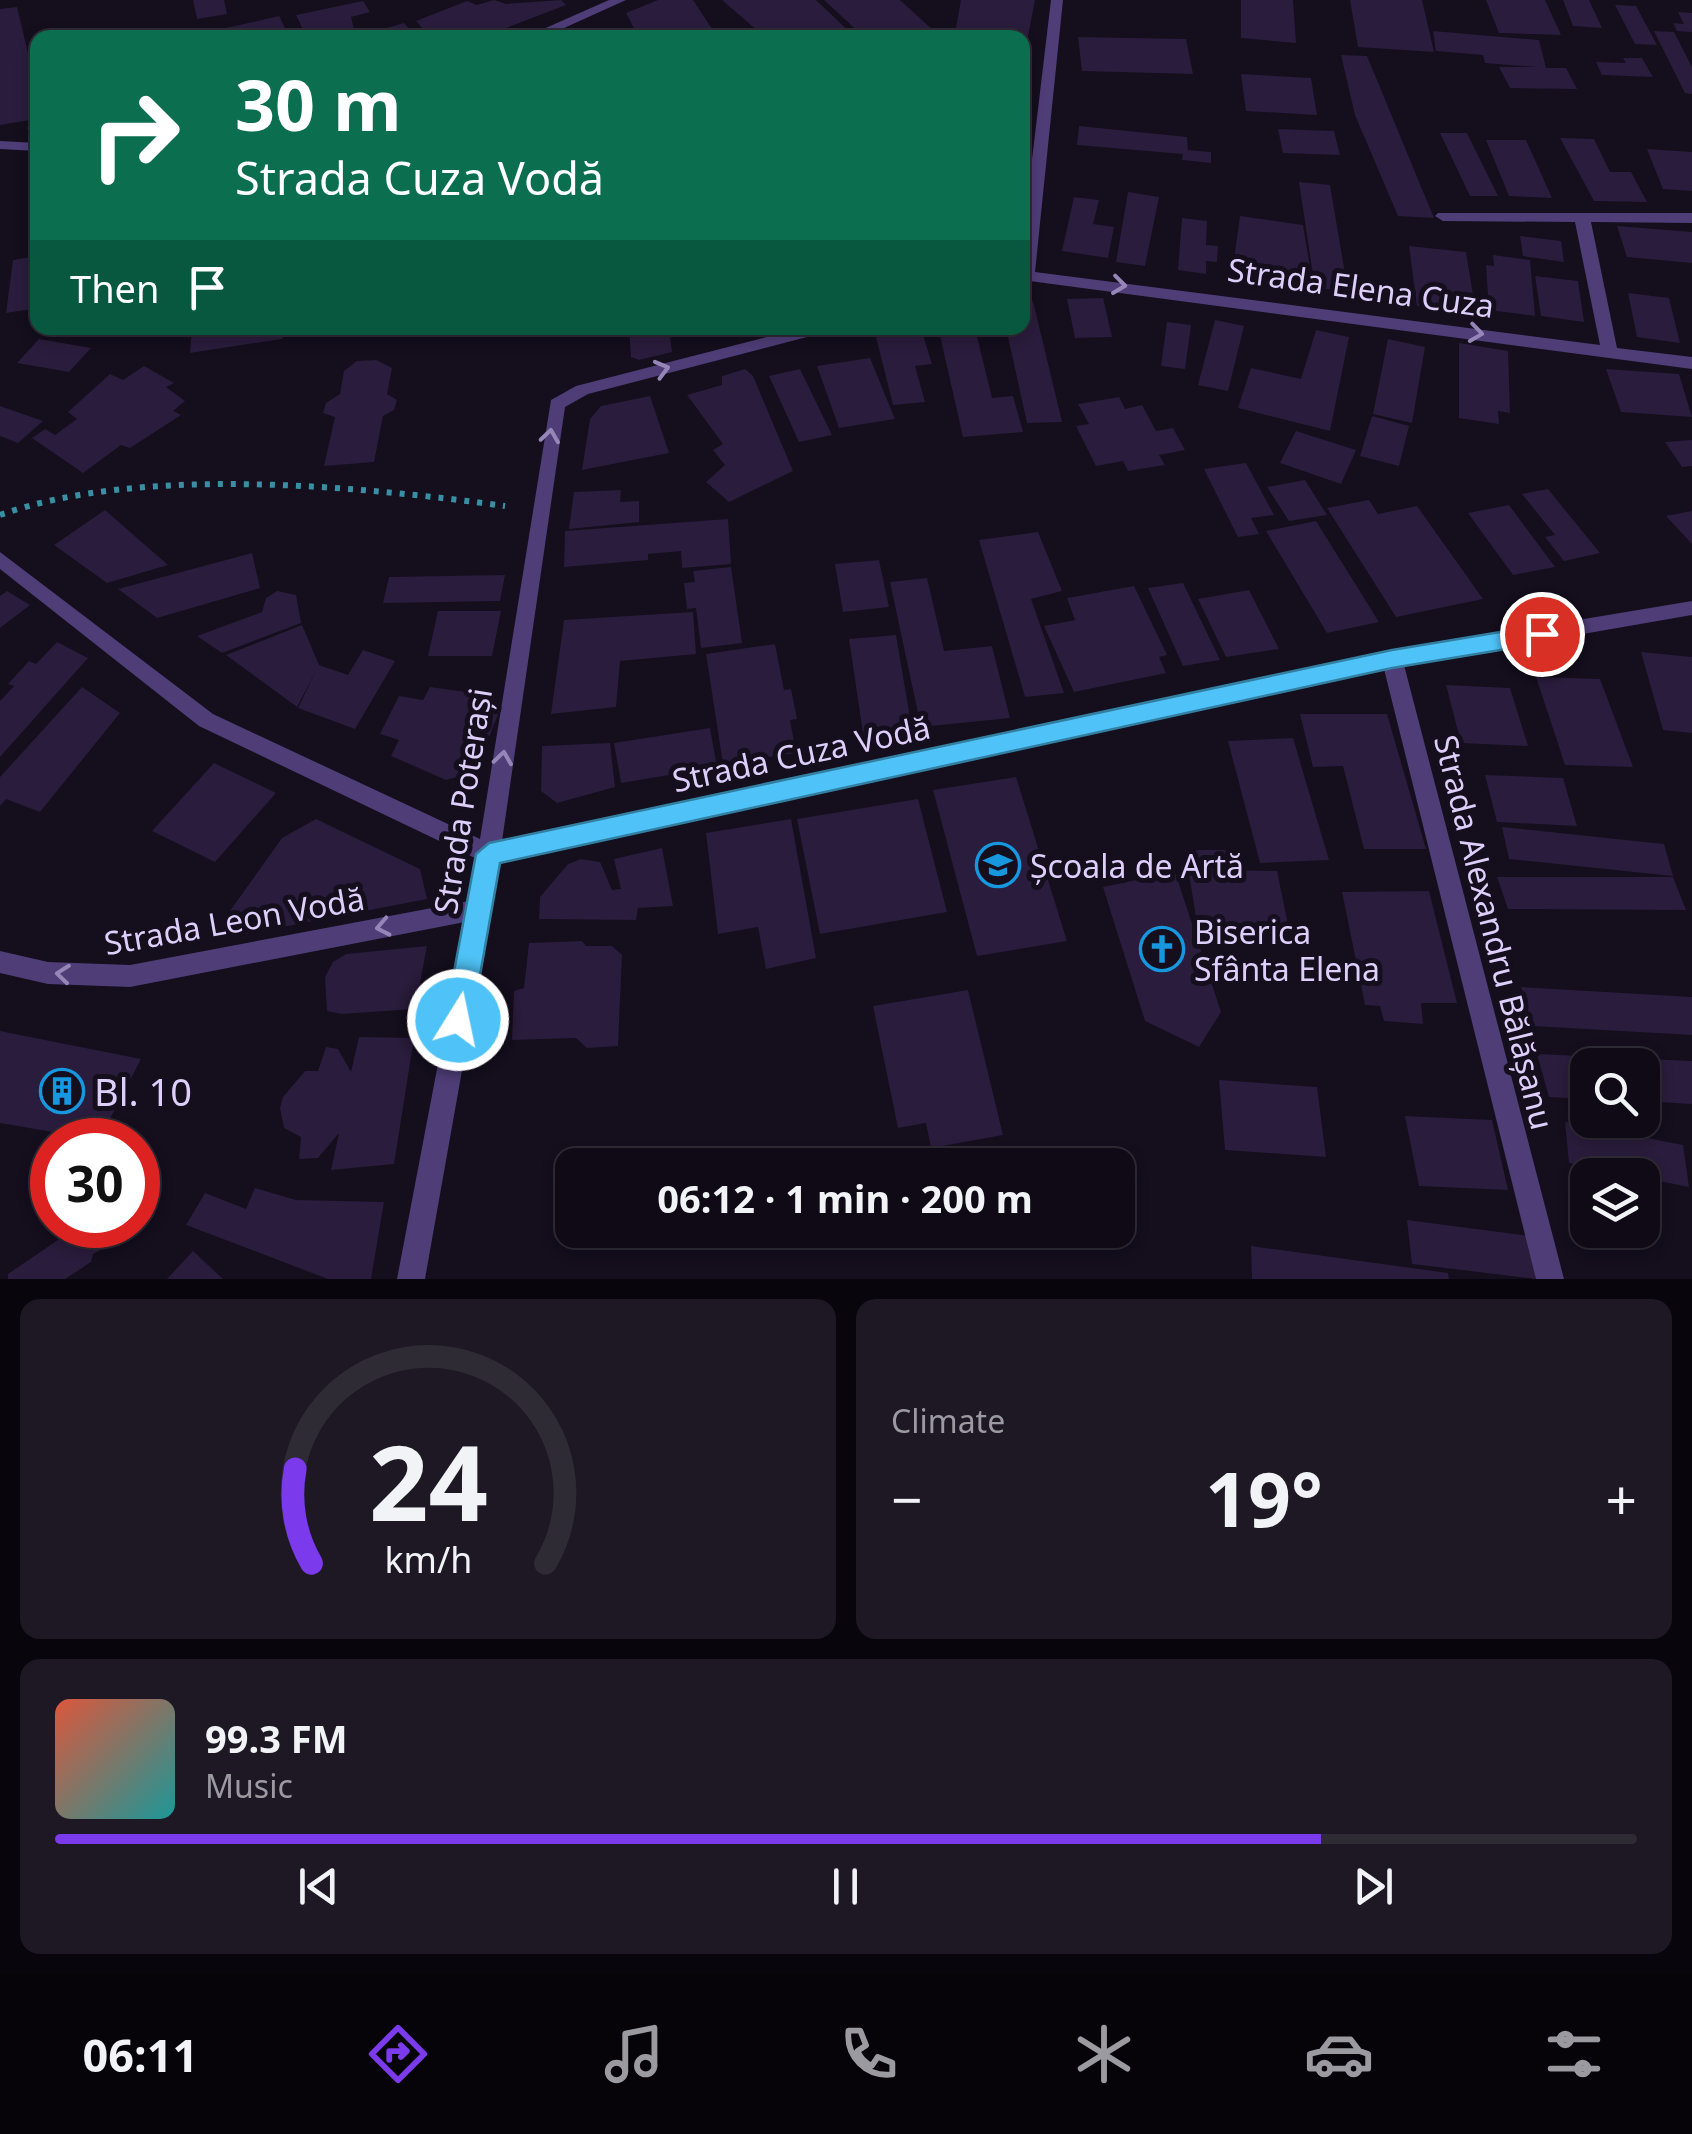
<!DOCTYPE html>
<meta charset="utf-8">
<style>
body{margin:0;font-family:"Noto Sans",sans-serif;background:#1d1823;color:#f1f3f6;height:100vh;display:flex;flex-direction:column;font-size:38px;white-space:nowrap}
*{box-sizing:border-box;margin:0}
p{font-size:32px;color:#9b9aa1}
.icon{flex:none;width:55px;height:55px;fill:none;stroke:currentColor;stroke-width:2;stroke-linecap:round;stroke-linejoin:round}
.map{position:relative;height:1279px;overflow:hidden}
.side{display:flex;flex-direction:column;gap:20px;padding:20px;background:#08060c;flex:1}
.side>*{flex:none}
.guide{position:absolute;left:30px;top:30px;width:1000px;height:305px;border-radius:20px;box-shadow:0 5px 15px #0003,0 0 0 2px #2f2b35;background:#0b6e4f;color:#fff;overflow:hidden}
.tools{position:absolute;left:1570px;top:1048px;display:grid;gap:20px}
.tools a{display:grid;place-items:center;width:90px;height:90px;border-radius:20px;background:#0f0a16;box-shadow:0 5px 15px #0003,0 0 0 2px #2f2b35;font-size:50px}
.speed{position:absolute;left:30px;top:1118px;display:flex;gap:20px;font-size:50px;font-weight:700;text-align:center}
.speed>*{display:grid;place-content:center;width:130px;height:130px;border-radius:50%;background:#0f0a16;box-shadow:0 5px 15px #0003,0 0 0 2px #2f2b35;line-height:1}
.speed .limit{border:15px solid #d22;background:#fff;color:#111}
.pin{position:absolute;display:grid;place-items:center;width:85px;height:85px;color:#fff;margin:-42px;border:5px solid #fff;border-radius:50%;box-shadow:0 2px 10px #0007}
.me{position:absolute;width:110px;margin:-55px;rotate:10deg;stroke-linejoin:round;filter:drop-shadow(0 0 8px #0008)}
.turn{display:flex;align-items:center;gap:35px;height:210px;padding:0 40px;font-size:45px}
.turn .icon{width:130px;height:130px;stroke-width:2.5}
.turn b{display:block;font-size:70px;line-height:85px}
.then{display:flex;align-items:center;height:95px;padding:0 40px;background:#0003;gap:20px;font-size:38px}
.big{font-size:75px;font-weight:700;line-height:1.1}
.side .tile{flex:1;display:flex;flex-direction:column;justify-content:center;gap:15px;min-width:0;padding:0 35px;border-radius:20px;background:#1d1823}
.side .dial{align-items:center;gap:0}
.dial svg{height:260px;overflow:visible;fill:none;stroke:#2f2b35;stroke-width:7;stroke-linecap:round;text-anchor:middle}
.dial text{fill:#f1f3f6;stroke:none}
.song{display:flex;align-items:center;gap:30px}
.cover{width:120px;height:120px;border-radius:15px;background:linear-gradient(135deg,hsl(10 70% 55%),hsl(180 70% 35%))}
.played{height:10px;border-radius:5px;background:linear-gradient(90deg,#7c3aed 80%,#2f2b35 80%)}
.keys{display:flex;justify-content:space-around;direction:ltr}
.heat{display:flex;justify-content:space-between;align-items:center;font-size:55px;direction:ltr}
.side .tiles{flex:1;display:grid;gap:20px;grid-template-columns:1fr 1fr}
.tile:last-child{grid-column:span 2}
.trip{position:absolute;left:555px;top:1148px;width:580px;height:100px;border-radius:20px;background:#0f0a16;box-shadow:0 5px 15px #0003,0 0 0 2px #2f2b35;font-weight:700;line-height:100px;text-align:center}
.tabs{display:flex;height:160px;justify-content:space-around;align-items:center;background:#060409;color:#9b9aa1}
.tabs .icon{width:70px;height:70px}
.tabs .current{color:#7c3aed}
.tabs b{font-size:45px;color:#f1f3f6}
.map>svg:first-child{display:block}
</style>
<div class="map">
<svg width="1692" height="1279" viewBox="0 0 1692 1279">
<rect width="100%" height="100%" fill="#140e1d"/>
<path fill="#2a1c3c" d="M 193,0 L 224,0 L 227,14 L 197,19 Z
M 494,0 L 506,4 L 561,0 L 566,5 L 480,38 L 431,38 L 416,21 L 467,1 L 477,5 Z
M 658,0 L 693,0 L 718,38 L 639,38 L 626,13 Z
M 722,0 L 816,0 L 856,38 L 744,38 L 759,32 Z
M 824,0 L 900,0 L 934,31 L 955,33 L 961,0 L 1035,0 L 1024,57 L 1022,38 L 865,38 Z
M 1241,0 L 1293,0 L 1296,43 L 1241,38 Z
M 1350,0 L 1422,0 L 1434,52 L 1358,47 Z
M 1486,0 L 1545,0 L 1561,35 L 1499,33 Z
M 1563,0 L 1589,0 L 1602,28 L 1573,26 Z
M 363,1 L 370,12 L 351,17 L 356,38 L 307,38 L 296,15 Z
M 1615,5 L 1636,6 L 1657,45 L 1635,44 Z
M 17,7 L 38,95 L 38,129 L 27,129 L 30,120 L 0,125 L 0,9 Z
M 1678,12 L 1692,13 L 1692,32 L 1677,31 L 1673,23 L 1684,24 Z
M 279,16 L 290,38 L 191,38 L 191,36 Z
M 404,23 L 417,38 L 376,38 L 373,32 Z
M 1433,31 L 1539,40 L 1546,68 L 1566,68 L 1577,89 L 1510,88 L 1499,67 L 1537,67 L 1485,63 L 1483,55 L 1436,51 Z
M 1654,31 L 1674,32 L 1692,67 L 1692,94 L 1685,93 Z
M 1078,37 L 1186,39 L 1193,74 L 1082,71 Z
M 1341,55 L 1367,56 L 1434,218 L 1398,216 L 1355,115 Z
M 1623,58 L 1642,58 L 1653,77 L 1602,75 L 1596,62 L 1626,63 Z
M 1241,74 L 1311,78 L 1317,115 L 1246,111 Z
M 1079,126 L 1187,137 L 1188,150 L 1211,152 L 1211,163 L 1182,160 L 1183,154 L 1077,145 Z
M 1278,129 L 1334,131 L 1340,155 L 1283,153 Z
M 1440,133 L 1467,133 L 1498,196 L 1470,196 Z
M 1560,138 L 1594,139 L 1610,172 L 1631,172 L 1647,202 L 1594,201 Z
M 1486,140 L 1526,140 L 1552,198 L 1509,196 Z
M 1647,149 L 1692,152 L 1692,191 L 1663,189 Z
M 1299,182 L 1330,185 L 1348,291 L 1315,288 Z
M 1128,192 L 1159,197 L 1145,266 L 1116,262 Z
M 1074,197 L 1099,200 L 1093,224 L 1114,227 L 1108,258 L 1062,251 Z
M 1240,216 L 1303,225 L 1312,279 L 1233,267 Z
M 1182,218 L 1207,221 L 1206,245 L 1218,246 L 1217,262 L 1206,261 L 1206,274 L 1178,270 Z
M 1617,226 L 1692,232 L 1692,263 L 1627,257 Z
M 1520,236 L 1561,241 L 1564,262 L 1523,256 Z
M 1409,246 L 1466,252 L 1476,313 L 1417,306 Z
M 1493,255 L 1530,260 L 1535,316 L 1489,310 L 1486,265 L 1494,266 Z
M 38,256 L 38,308 L 6,313 L 13,260 Z
M 1535,276 L 1578,281 L 1584,322 L 1541,316 Z
M 1628,293 L 1669,298 L 1680,343 L 1637,337 Z
M 1103,298 L 1112,337 L 1075,338 L 1067,299 Z
M 1022,301 L 1033,301 L 1062,422 L 1027,423 L 1006,328 L 1022,328 Z
M 1215,320 L 1244,326 L 1228,391 L 1198,385 Z
M 1167,322 L 1191,325 L 1185,369 L 1161,366 Z
M 192,328 L 297,328 L 281,339 L 190,353 Z
M 629,328 L 669,328 L 672,352 L 639,360 L 631,357 Z
M 975,328 L 992,398 L 1013,396 L 1023,432 L 963,437 L 939,331 Z
M 1316,330 L 1349,337 L 1330,431 L 1238,408 L 1251,368 L 1301,379 Z
M 922,332 L 932,364 L 915,366 L 925,402 L 893,405 L 876,337 Z
M 39,339 L 91,348 L 69,372 L 17,363 Z
M 1388,339 L 1425,347 L 1412,423 L 1373,414 Z
M 1459,343 L 1508,351 L 1510,413 L 1498,411 L 1499,424 L 1459,418 Z
M 870,358 L 895,419 L 839,428 L 817,366 Z
M 376,360 L 392,368 L 387,394 L 397,400 L 394,410 L 383,416 L 374,462 L 324,466 L 335,417 L 323,413 L 326,403 L 340,394 L 344,371 L 357,361 Z
M 144,366 L 174,383 L 166,387 L 185,401 L 173,411 L 181,415 L 130,448 L 121,445 L 83,473 L 32,438 L 45,429 L 55,435 L 77,419 L 68,412 L 110,374 L 123,380 Z
M 745,369 L 753,376 L 793,471 L 729,502 L 706,482 L 725,465 L 713,450 L 723,444 L 687,395 L 722,385 L 722,376 Z
M 800,369 L 832,435 L 799,442 L 769,376 Z
M 1606,369 L 1679,374 L 1692,417 L 1621,412 Z
M 650,396 L 669,453 L 582,470 L 590,419 L 601,406 Z
M 1119,397 L 1125,409 L 1142,405 L 1156,431 L 1173,428 L 1185,450 L 1159,455 L 1165,465 L 1128,471 L 1123,461 L 1096,466 L 1076,426 L 1089,424 L 1078,404 Z
M 0,406 L 43,421 L 18,443 L 0,436 Z
M 1372,416 L 1409,426 L 1399,466 L 1360,456 Z
M 1296,431 L 1356,450 L 1341,484 L 1280,463 Z
M 1692,440 L 1692,466 L 1682,467 L 1665,442 Z
M 1246,463 L 1274,515 L 1251,518 L 1259,534 L 1238,537 L 1204,469 Z
M 1305,480 L 1327,515 L 1289,521 L 1267,487 Z
M 1548,489 L 1600,553 L 1564,561 L 1545,537 L 1555,535 L 1522,494 Z
M 621,490 L 620,502 L 639,501 L 639,522 L 569,529 L 574,492 Z
M 1369,500 L 1378,514 L 1417,506 L 1483,599 L 1396,617 L 1327,508 Z
M 1509,505 L 1555,567 L 1513,575 L 1468,513 Z
M 105,510 L 168,565 L 107,583 L 54,545 Z
M 1692,511 L 1692,544 L 1666,516 Z
M 728,519 L 731,564 L 682,568 L 681,551 L 648,554 L 648,560 L 564,567 L 565,531 Z
M 1316,521 L 1379,622 L 1327,633 L 1266,531 Z
M 1038,532 L 1062,591 L 1031,599 L 1064,693 L 1025,697 L 979,540 Z
M 252,553 L 260,588 L 157,618 L 118,589 Z
M 879,560 L 889,607 L 843,612 L 835,564 Z
M 731,567 L 742,643 L 701,648 L 696,608 L 687,609 L 684,583 L 695,582 L 693,571 Z
M 505,575 L 500,601 L 383,603 L 389,577 Z
M 927,578 L 944,651 L 992,646 L 1010,718 L 921,727 L 890,582 Z
M 1183,583 L 1220,660 L 1183,666 L 1148,588 Z
M 1134,586 L 1167,655 L 1159,657 L 1166,673 L 1074,692 L 1044,626 L 1075,620 L 1067,598 Z
M 1249,590 L 1279,649 L 1226,657 L 1198,599 Z
M 7,591 L 30,605 L 0,628 L 0,596 Z
M 277,591 L 296,595 L 301,623 L 222,653 L 197,636 L 262,612 L 266,598 Z
M 438,611 L 501,611 L 492,656 L 428,656 Z
M 693,612 L 696,654 L 620,661 L 616,707 L 551,714 L 564,620 Z
M 302,625 L 319,665 L 348,675 L 363,650 L 395,661 L 355,729 L 298,708 L 316,671 L 297,707 L 226,655 Z
M 896,635 L 913,735 L 864,740 L 849,639 Z
M 57,642 L 88,658 L 0,757 L 0,701 L 14,686 L 8,684 L 29,661 L 36,664 Z
M 775,644 L 784,690 L 791,689 L 797,719 L 790,720 L 796,753 L 723,764 L 706,654 Z
M 1641,652 L 1692,657 L 1692,733 L 1663,730 Z
M 1536,677 L 1600,679 L 1633,767 L 1565,765 Z
M 1446,685 L 1510,688 L 1528,746 L 1461,743 Z
M 82,687 L 120,713 L 40,812 L 6,799 L 0,806 L 0,777 Z
M 430,687 L 488,695 L 499,712 L 475,772 L 446,780 L 391,756 L 399,740 L 380,734 L 399,696 L 423,700 Z
M 1300,714 L 1387,714 L 1426,849 L 1364,849 L 1343,766 L 1313,767 Z
M 710,728 L 717,767 L 621,783 L 614,743 Z
M 1293,738 L 1329,860 L 1260,863 L 1228,741 Z
M 610,743 L 615,787 L 557,803 L 541,791 L 542,746 Z
M 214,763 L 276,793 L 215,862 L 152,831 Z
M 1485,775 L 1563,778 L 1577,826 L 1497,822 Z
M 1016,777 L 1067,941 L 977,956 L 933,790 Z
M 918,799 L 947,912 L 820,934 L 797,819 Z
M 316,819 L 420,869 L 427,899 L 226,938 L 227,915 L 282,838 Z
M 791,819 L 816,958 L 766,969 L 758,927 L 718,934 L 706,833 Z
M 1502,827 L 1664,844 L 1673,876 L 1509,859 Z
M 662,848 L 673,906 L 638,908 L 636,920 L 539,919 L 540,897 L 568,864 L 581,859 L 600,862 L 612,890 L 621,889 L 614,859 Z
M 1185,850 L 1227,850 L 1230,870 L 1277,871 L 1288,924 L 1197,923 Z
M 1175,872 L 1221,1012 L 1199,1047 L 1145,1021 L 1103,887 Z
M 1497,877 L 1673,877 L 1686,910 L 1508,909 Z
M 1429,891 L 1457,1003 L 1421,1003 L 1423,1024 L 1384,1021 L 1380,1006 L 1365,1005 L 1342,892 Z
M 582,941 L 586,946 L 612,946 L 622,955 L 618,1046 L 587,1048 L 576,1038 L 512,1040 L 514,991 L 524,988 L 529,943 Z
M 427,946 L 415,1009 L 341,1014 L 327,1011 L 325,977 L 333,962 L 346,954 Z
M 1521,987 L 1692,997 L 1692,1035 L 1532,1026 Z
M 968,990 L 1003,1135 L 931,1148 L 926,1123 L 898,1128 L 873,1006 Z
M 0,1031 L 141,1059 L 99,1140 L 0,1123 Z
M 359,1037 L 414,1038 L 394,1164 L 331,1170 L 339,1133 L 318,1158 L 299,1159 L 301,1137 L 284,1128 L 280,1108 L 283,1097 L 305,1071 L 318,1071 L 326,1047 L 338,1049 L 351,1072 Z
M 1537,1054 L 1692,1061 L 1692,1104 L 1642,1101 L 1642,1065 L 1588,1065 L 1588,1099 L 1549,1097 Z
M 1219,1080 L 1317,1087 L 1326,1157 L 1225,1150 Z
M 1405,1116 L 1492,1120 L 1508,1190 L 1419,1186 Z
M 1565,1122 L 1683,1145 L 1689,1187 L 1569,1163 Z
M 144,1182 L 146,1225 L 93,1254 L 91,1262 L 65,1279 L 8,1279 L 8,1274 L 80,1225 L 138,1225 L 138,1187 Z
M 255,1188 L 296,1200 L 384,1202 L 371,1279 L 328,1279 L 186,1225 L 205,1193 L 246,1209 Z
M 1407,1220 L 1529,1236 L 1536,1279 L 1412,1264 Z
M 1251,1246 L 1448,1273 L 1449,1279 L 1252,1279 Z
M 193,1251 L 223,1279 L 167,1279 Z"/>
<g fill="none" stroke-linecap="round" stroke-linejoin="round">
<path stroke="#398fa3" stroke-width="6" stroke-dasharray="5 8" stroke-linecap="butt" d="M 0,515 C 140,465 359,486 505,506"/>
<path fill="#4e3d77" fill-rule="evenodd" d="M 609,0 L 626,0 L 542,38 L 523,38 Z
M 1051,0 L 1063,0 L 1035,272 L 1600,345 L 1575,222 L 1443,221 L 1435,216 L 1438,213 L 1692,213 L 1692,223 L 1591,222 L 1617,348 L 1692,357 L 1692,369 L 1022,280 L 1022,243 Z
M 0,141 L 38,143 L 38,151 L 0,149 Z
M 802,328 L 828,328 L 826,332 L 588,394 L 565,407 L 502,841 L 1392,651 L 1692,601 L 1692,615 L 1404,665 L 1564,1279 L 1536,1279 L 1384,669 L 499,862 L 425,1279 L 397,1279 L 465,922 L 130,987 L 48,984 L 0,973 L 0,951 L 48,962 L 130,965 L 469,901 L 477,859 L 199,726 L 0,569 L 0,552 L 213,714 L 480,839 L 551,400 L 576,386 Z"/>
</g>
<defs><path id="oneway-chevron" d="M-2-3.5L2.5 0L-2 3.5" fill="none" stroke-width="1.6" stroke-linecap="round" stroke-linejoin="round" transform="scale(2.5)"/></defs>
<g stroke="#9686b8">
<use href="#oneway-chevron" transform="translate(1119 285) rotate(7)"/>
<use href="#oneway-chevron" transform="translate(1476 333) rotate(8)"/>
<use href="#oneway-chevron" transform="translate(662 369) rotate(-15)"/>
<use href="#oneway-chevron" transform="translate(550 436) rotate(-82)"/>
<use href="#oneway-chevron" transform="translate(503 758) rotate(-82)"/>
<use href="#oneway-chevron" transform="translate(383 927) rotate(169)"/>
<use href="#oneway-chevron" transform="translate(63 974) rotate(-174)"/>
</g>
<path fill="#4fc3f7" stroke="#337fa1" stroke-width="2.5" d="M 1542,625 L 1553,634 L 1542,643 L 1392,668 L 500,863 L 472,1020 L 468,1029 L 458,1033 L 449,1029 L 445,1020 L 476,854 L 489,843 L 1392,650 Z"/>
<defs>
<symbol id="school-ring" viewBox="-11 -11 22 22"><circle r="9.5" fill="#140e1d" stroke="#1697de" stroke-width="1.5"/><path d="M0-5L7-2L0 1L-7-2ZM-4 1L0 2.5L4 1V4Q0 6-4 4Z" fill="#1697de"/></symbol>
<symbol id="church-ring" viewBox="-11 -11 22 22"><circle r="9.5" fill="#140e1d" stroke="#1697de" stroke-width="1.5"/><path d="M-1.2-6h2.4v3.5h3.3v2.4h-3.3V6h-2.4V-.1h-3.3v-2.4h3.3Z" fill="#1697de"/></symbol>
<symbol id="building-ring" viewBox="-11 -11 22 22"><circle r="9.5" fill="#140e1d" stroke="#1697de" stroke-width="1.5"/><path d="M-4-6H4V6H1V3H-1V6H-4ZM-2.5-4.3h1.7v1.8h-1.7ZM.8-4.3h1.7v1.8H.8ZM-2.5-1h1.7V.8h-1.7ZM.8-1h1.7V.8H.8Z" fill="#1697de"/></symbol>
</defs>
<g fill-rule="evenodd">
<use href="#school-ring" x="973" y="840" width="50" height="50"/>
<use href="#church-ring" x="1137" y="924" width="50" height="50"/>
<use href="#building-ring" x="37" y="1066" width="50" height="50"/>
</g>
<g text-anchor="middle" dominant-baseline="central" stroke-width="10" stroke-linejoin="round" paint-order="stroke">
<g font-size="32" fill="#decefa" stroke="#140e1d">
<text transform="translate(1361 287) rotate(8)">Strada Elena Cuza</text>
<text transform="translate(801 753) rotate(-12)">Strada Cuza Vodă</text>
<text transform="translate(462 801) rotate(-81)">Strada Poterași</text>
<text transform="translate(234 920) rotate(-10)">Strada Leon Vodă</text>
<text transform="translate(1495 932) rotate(76)">Strada Alexandru Bălășanu</text>
</g>
<g font-size="32" fill="#decefa" stroke="#140e1d" text-anchor="start">
<text x="1030" y="865">Școala de Artă</text>
<text x="1194" y="931">Biserica<tspan x="1194" dy="37">Sfânta Elena</tspan></text>
</g>
<g font-size="38" fill="#decefa" stroke="#140e1d" text-anchor="start">
<text x="94" y="1091">Bl. 10</text>
</g>
</g>
</svg>
<div class="tools">
<a><svg class="icon" aria-label="search" viewBox="0 0 24 24"><circle cx="10" cy="10" r="6"/><path d="M15 15l6 6"/></svg></a>
<a><svg class="icon" aria-label="layers" viewBox="0 0 24 24"><path d="M12 4l9 5-9 5-9-5zM3 14l9 5 9-5"/></svg></a>
</div>
<div class="speed"><div class="limit">30</div></div>
<div class="pin" style="left:1542px;top:634px;background:#d93025"><svg class="icon" aria-label="arrive" viewBox="0 0 24 24"><path d="M6 21V4h12l-3 4 3 4H6"/></svg></div>
<svg class="me" style="left:458px;top:1020px" viewBox="-20 -20 40 40"><circle r="17" fill="#4fc3f7" stroke="#fff" stroke-width="3"/><path d="M0-11L8 9 0 5-8 9z" fill="#fff"/></svg>
<div class="trip">06:12 · 1 min · 200 m</div>
<div class="guide">
<div class="turn"><svg class="icon" aria-label="right" viewBox="0 0 24 24"><path d="M7 20v-9h11M14 6l5 5-5 5"/></svg><div><b>30 m</b>Strada Cuza Vodă</div></div>
<div class="then">Then<svg class="icon" aria-label="arrive" viewBox="0 0 24 24"><path d="M6 21V4h12l-3 4 3 4H6"/></svg></div>
</div>
</div>
<section class="side">
<div class="tiles">
<div class="tile dial"><svg viewBox="0 0 100 80">
<path d="M14 69A42 42 0 1 1 86 69"/>
<path d="M14 69A42 42 0 0 1 9 40" stroke="#7c3aed"/>
<text x="50" y="56" font-size="32" font-weight="700">24</text>
<text x="50" y="72" font-size="11">km/h</text>
</svg></div>
<div class="tile"><p>Climate</p>
<div class="heat"><a>−</a><b class="big">19°</b><a>+</a></div>
</div>
<div class="tile">
<div class="song"><i class="cover"></i><div><b>99.3 FM</b><p>Music</p></div></div>
<div class="played"></div>
<div class="keys"><svg class="icon" aria-label="previous" viewBox="0 0 24 24"><path d="M18 5L8 12l10 7zM5 5v14"/></svg><svg class="icon" aria-label="pause" viewBox="0 0 24 24"><path d="M8 5v14M16 5v14"/></svg><svg class="icon" aria-label="next" viewBox="0 0 24 24"><path d="M6 5l10 7-10 7zM19 5v14"/></svg></div>
</div>
</div>
</section>
<nav class="tabs">
<b>06:11</b>
<svg class="icon current" aria-label="directions" viewBox="0 0 24 24"><path d="M12 3l9 9-9 9-9-9zM9 14v-3h6M13 9l2 2-2 2"/></svg>
<svg class="icon" aria-label="music" viewBox="0 0 24 24"><path d="M9 18V5l10-2v13"/><circle cx="6" cy="18" r="3"/><circle cx="16" cy="16" r="3"/></svg>
<svg class="icon" aria-label="phone" viewBox="0 0 24 24"><path d="M5 4h4l2 5-3 2q2 4 5 5l2-3 5 2v4C11 20 4 13 5 4z"/></svg>
<svg class="icon" aria-label="climate" viewBox="0 0 24 24"><path d="M12 3v18M4 7l16 10M4 17L20 7"/></svg>
<svg class="icon" aria-label="car" viewBox="0 0 24 24"><path d="M5 17H2v-5l4-1 3-4h7l3 4 3 1v5h-3M9 17h6M6 11h13"/><circle cx="7" cy="17" r="2"/><circle cx="17" cy="17" r="2"/></svg>
<svg class="icon" aria-label="filters" viewBox="0 0 24 24"><path d="M4 7h16M4 17h16"/><circle cx="9" cy="7" r="2"/><circle cx="15" cy="17" r="2"/></svg>
</nav>
